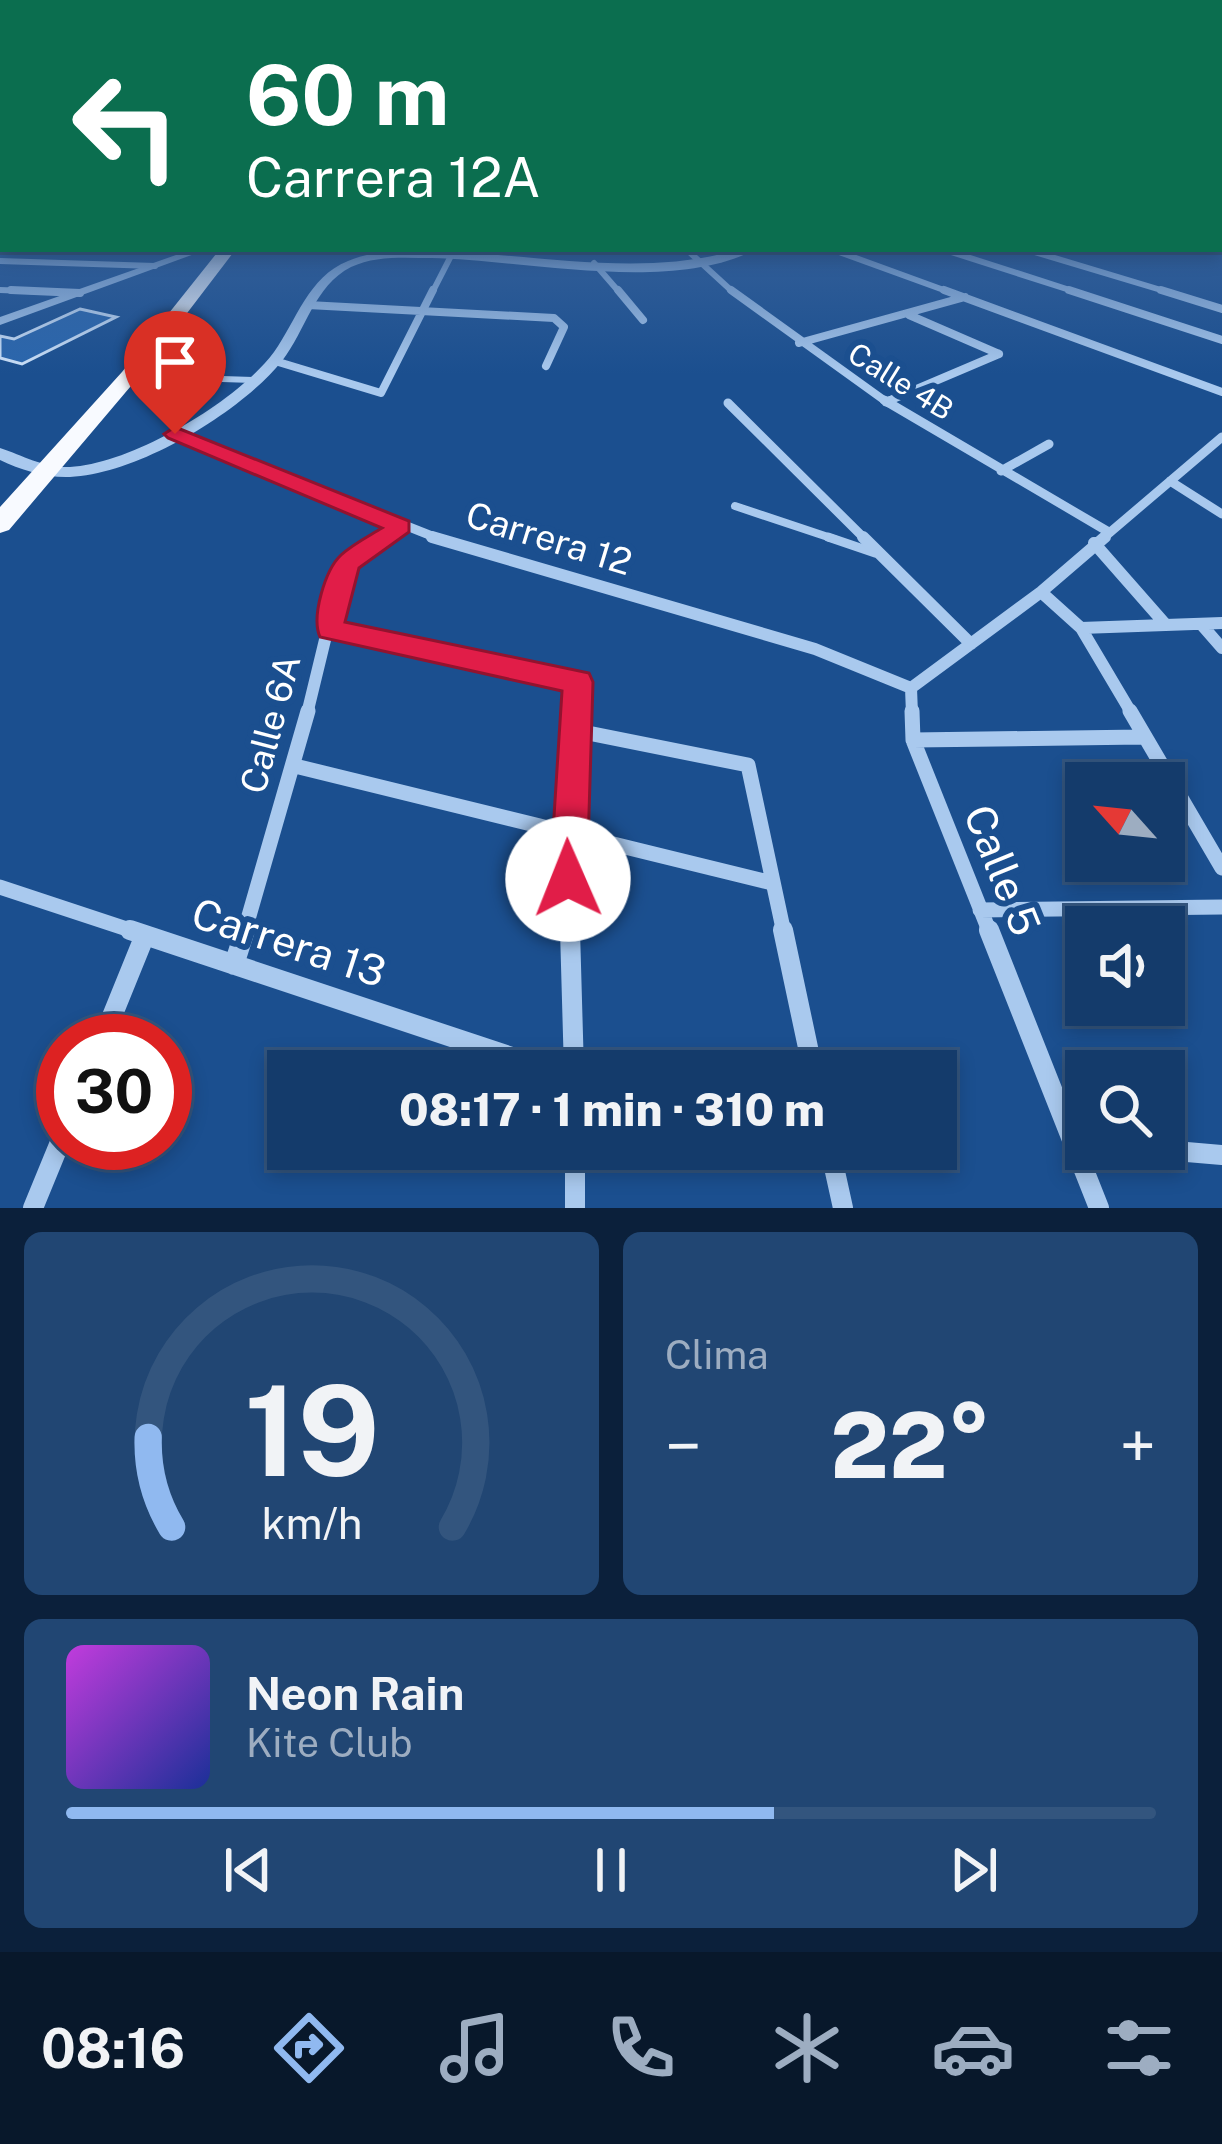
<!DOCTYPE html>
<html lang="es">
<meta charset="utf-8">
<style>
body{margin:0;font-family:"Public Sans",sans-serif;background:#214673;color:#f1f3f6;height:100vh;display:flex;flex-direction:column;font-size:45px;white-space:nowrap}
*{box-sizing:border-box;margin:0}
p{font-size:39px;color:#9dadc1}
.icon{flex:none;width:66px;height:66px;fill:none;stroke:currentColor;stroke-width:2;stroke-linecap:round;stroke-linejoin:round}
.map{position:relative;height:1208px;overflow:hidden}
.details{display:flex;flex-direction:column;gap:24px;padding:24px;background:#0b203b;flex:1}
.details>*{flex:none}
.banner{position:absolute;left:0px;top:0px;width:1224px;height:252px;box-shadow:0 6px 18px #0003,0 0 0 3px #33557e;background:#0b6e4f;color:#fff;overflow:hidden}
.needle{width:78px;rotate:297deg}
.tools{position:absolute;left:1065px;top:762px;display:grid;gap:24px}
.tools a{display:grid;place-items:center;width:120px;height:120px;border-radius:0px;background:#143b6b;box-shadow:0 6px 18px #0003,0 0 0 3px #33557e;font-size:60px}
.speed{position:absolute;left:36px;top:1014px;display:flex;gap:24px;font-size:60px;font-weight:700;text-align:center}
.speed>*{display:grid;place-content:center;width:156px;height:156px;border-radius:50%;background:#143b6b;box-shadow:0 6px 18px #0003,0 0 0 3px #33557e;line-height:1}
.speed .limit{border:18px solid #d22;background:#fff;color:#111}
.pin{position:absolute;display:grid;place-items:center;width:102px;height:102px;color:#fff;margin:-123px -51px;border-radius:50% 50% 50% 0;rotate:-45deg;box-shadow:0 0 12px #0007}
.pin .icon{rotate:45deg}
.me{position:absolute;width:132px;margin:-66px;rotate:359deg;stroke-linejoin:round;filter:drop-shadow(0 0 9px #0008)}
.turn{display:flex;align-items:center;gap:42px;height:252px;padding:0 48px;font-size:54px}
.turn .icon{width:156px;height:156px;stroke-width:2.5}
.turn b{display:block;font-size:84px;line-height:102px}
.big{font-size:90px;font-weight:800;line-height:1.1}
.details .card{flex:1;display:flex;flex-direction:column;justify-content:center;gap:18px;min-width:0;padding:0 42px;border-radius:18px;background:#214673}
.details .dial{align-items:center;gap:0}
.dial svg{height:312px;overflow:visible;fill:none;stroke:#33557e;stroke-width:7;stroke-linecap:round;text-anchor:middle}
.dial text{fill:#f1f3f6;stroke:none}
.song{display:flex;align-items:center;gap:36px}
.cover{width:144px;height:144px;border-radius:18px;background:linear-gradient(135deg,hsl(290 70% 55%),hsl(230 70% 35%))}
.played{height:12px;border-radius:6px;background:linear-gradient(90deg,#90b9f0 65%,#33557e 65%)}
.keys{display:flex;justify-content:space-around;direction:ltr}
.heat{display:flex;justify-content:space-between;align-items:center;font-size:66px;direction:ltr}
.details .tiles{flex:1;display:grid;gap:24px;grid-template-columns:1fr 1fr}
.card:last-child{grid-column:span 2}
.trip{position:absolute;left:267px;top:1050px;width:690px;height:120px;border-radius:0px;background:#143b6b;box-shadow:0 6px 18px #0003,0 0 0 3px #33557e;font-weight:800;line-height:120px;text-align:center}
.tabs{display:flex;height:192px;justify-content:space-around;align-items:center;background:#08182b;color:#9dadc1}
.tabs .icon{width:84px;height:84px}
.tabs .active{color:#90b9f0}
.tabs b{font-size:54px;color:#f1f3f6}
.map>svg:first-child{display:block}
</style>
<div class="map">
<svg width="1222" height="1208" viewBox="0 0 1222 1208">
<rect width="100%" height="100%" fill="#1b4f8f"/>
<path fill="#2a66ad" stroke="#cfe3fa" stroke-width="3" d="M 80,309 L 116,317 L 22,364 L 0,358 L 0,336 L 14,339 Z"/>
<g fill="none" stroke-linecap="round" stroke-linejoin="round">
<path stroke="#a9c9ee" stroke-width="6" d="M 129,376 L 253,380"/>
<path stroke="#a9c9ee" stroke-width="8" d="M 735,506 L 837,540"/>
<path stroke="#a9c9ee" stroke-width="9" d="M 828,537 L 875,553"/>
<path stroke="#a9c9ee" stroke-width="6" d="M 686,249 L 734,293
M 831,249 L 952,293
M 942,249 L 1079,293
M 1028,250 L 1171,293
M 0,261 L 155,266
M 594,263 L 620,293
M 0,290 L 80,293
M 432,293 L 452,254"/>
<path stroke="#a9c9ee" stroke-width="8" d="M 11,290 L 80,293
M 618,290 L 643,320
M 731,290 L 888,403
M 944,290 L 1222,392
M 1069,290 L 1222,340
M 1161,290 L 1222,309
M 308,305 L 554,318 L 564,327 L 546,366
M 909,315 L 999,354
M 799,343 L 965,297
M 275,361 L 381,393 L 433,290
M 886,402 L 999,354"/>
<path stroke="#a9c9ee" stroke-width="9" d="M 884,400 L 1107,531
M 886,402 L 892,400
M 728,403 L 866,540
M 175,434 L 442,540
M 1001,471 L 1049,444
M 1170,481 L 1222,514
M 381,540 L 401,526
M 1101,540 L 1222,437"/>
<path stroke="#a9c9ee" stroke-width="12" d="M 432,537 L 815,649 L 911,688
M 863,537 L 971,644
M 1094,543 L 1166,625
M 1041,592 L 1081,628 L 1132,714
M 1201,624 L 1222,648
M 1081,628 L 1222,623
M 330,629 L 578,682 L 576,714
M 911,688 L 912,714
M 911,688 L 1041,592 L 1105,537
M 307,714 L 341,574 L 348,563 L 385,537"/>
<path stroke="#a9c9ee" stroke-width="15" d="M 912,711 L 913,740 L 990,933
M 1130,711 L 1222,868
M 573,730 L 748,765 L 784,933
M 913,740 L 1142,737
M 295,766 L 772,883
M 0,887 L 139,933
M 980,910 L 1222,907
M 244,933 L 308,711
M 570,933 L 567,831 L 576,711"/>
<path stroke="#a9c9ee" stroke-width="20" d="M 130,930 L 554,1071
M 570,930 L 574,1071
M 783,930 L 813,1071
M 989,930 L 1099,1208
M 234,965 L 245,930
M 102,1041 L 145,935
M 575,1149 L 575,1208
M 830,1149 L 843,1208
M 1152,1149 L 1222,1155
M 33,1208 L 63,1135"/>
<path fill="#a9c9ee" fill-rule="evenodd" d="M 193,249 L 208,249 L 0,325 L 0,317 Z
M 740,249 L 756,249 C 673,294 525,260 432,258 C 406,258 376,255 351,267 C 314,286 306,330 282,361 C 240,413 138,474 70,477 C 46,478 21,470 0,460 L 0,448 C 24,456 44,468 70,467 C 132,464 238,401 274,352 C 297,320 308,277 348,261 C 379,248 415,251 448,252 C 546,255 644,278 740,249 Z"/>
<path fill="#f8faff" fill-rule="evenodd" d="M 220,249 L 236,249 L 136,380 L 9,530 L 0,533 L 0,507 L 122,372 Z"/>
</g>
<linearGradient id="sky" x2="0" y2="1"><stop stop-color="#0f2b4f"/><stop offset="0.55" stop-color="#39639b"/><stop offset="1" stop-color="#39639b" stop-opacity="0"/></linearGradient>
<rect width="1222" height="374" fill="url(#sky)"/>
<path fill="#e11d48" stroke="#92132f" stroke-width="3" d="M 175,427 L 409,521 L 409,532 L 359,568 L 345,622 L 589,673 L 593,682 L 587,879 L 582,893 L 568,898 L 555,893 L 550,879 L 562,691 L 320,637 C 311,617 325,570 341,555 C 353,544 369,536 382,528 L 168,438 L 164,434 Z"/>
<g text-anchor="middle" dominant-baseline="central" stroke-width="12" stroke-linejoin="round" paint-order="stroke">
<g font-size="30" fill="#fff" stroke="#1b4f8f">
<text transform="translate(901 381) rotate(32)">Calle 4B</text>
</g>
<g font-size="36" fill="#fff" stroke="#1b4f8f">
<text transform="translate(549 538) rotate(17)">Carrera 12</text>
<text transform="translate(270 724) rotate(-75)">Calle 6A</text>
</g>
<g font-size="42" fill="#fff" stroke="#1b4f8f">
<text transform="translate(1003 870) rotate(68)">Calle 5</text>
<text transform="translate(289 942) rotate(18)">Carrera 13</text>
</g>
</g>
</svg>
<div class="tools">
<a><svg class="needle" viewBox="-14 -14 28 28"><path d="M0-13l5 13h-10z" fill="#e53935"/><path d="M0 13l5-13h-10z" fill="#9dadc1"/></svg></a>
<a><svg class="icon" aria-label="sound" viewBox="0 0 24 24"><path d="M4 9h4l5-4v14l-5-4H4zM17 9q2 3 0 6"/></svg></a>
<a><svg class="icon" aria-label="search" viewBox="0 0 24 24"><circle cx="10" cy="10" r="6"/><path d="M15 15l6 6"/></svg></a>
</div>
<div class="speed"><div class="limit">30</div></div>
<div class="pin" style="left:175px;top:434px;background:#d93025"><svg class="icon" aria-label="arrive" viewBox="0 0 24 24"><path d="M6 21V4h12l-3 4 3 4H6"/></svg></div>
<svg class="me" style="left:568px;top:879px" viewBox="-20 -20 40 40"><circle r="19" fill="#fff"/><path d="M0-13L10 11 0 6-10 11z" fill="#e11d48"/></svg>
<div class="trip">08:17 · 1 min · 310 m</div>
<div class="banner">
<div class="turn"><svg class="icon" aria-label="left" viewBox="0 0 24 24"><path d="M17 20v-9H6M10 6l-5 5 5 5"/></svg><div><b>60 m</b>Carrera 12A</div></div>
</div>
</div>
<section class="details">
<div class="tiles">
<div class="card dial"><svg viewBox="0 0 100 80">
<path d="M14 69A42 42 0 1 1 86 69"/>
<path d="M14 69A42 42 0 0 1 8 46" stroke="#90b9f0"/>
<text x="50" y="56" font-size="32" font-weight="700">19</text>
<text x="50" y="72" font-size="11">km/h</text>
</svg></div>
<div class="card"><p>Clima</p>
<div class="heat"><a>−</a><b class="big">22°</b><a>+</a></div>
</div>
<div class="card">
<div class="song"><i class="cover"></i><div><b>Neon Rain</b><p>Kite Club</p></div></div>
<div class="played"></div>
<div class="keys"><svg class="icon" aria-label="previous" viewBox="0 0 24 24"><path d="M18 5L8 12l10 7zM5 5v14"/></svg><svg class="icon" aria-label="pause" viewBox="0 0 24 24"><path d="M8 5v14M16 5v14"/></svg><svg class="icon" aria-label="next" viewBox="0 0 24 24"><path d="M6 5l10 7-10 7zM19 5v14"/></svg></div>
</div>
</div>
</section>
<nav class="tabs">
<b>08:16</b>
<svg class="icon active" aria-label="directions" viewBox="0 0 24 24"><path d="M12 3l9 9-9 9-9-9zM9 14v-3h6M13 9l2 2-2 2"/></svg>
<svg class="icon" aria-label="music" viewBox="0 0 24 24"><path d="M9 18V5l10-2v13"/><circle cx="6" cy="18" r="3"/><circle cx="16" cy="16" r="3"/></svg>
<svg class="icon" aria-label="phone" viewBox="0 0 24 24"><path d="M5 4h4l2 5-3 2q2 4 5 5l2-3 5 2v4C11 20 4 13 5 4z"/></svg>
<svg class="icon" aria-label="climate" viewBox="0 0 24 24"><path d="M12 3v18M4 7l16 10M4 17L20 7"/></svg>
<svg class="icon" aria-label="car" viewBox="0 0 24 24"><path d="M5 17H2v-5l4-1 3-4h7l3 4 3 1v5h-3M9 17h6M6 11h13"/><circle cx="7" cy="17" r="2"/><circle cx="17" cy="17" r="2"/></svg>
<svg class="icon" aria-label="filters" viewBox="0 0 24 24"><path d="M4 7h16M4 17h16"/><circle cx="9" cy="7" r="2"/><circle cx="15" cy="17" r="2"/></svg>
</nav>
